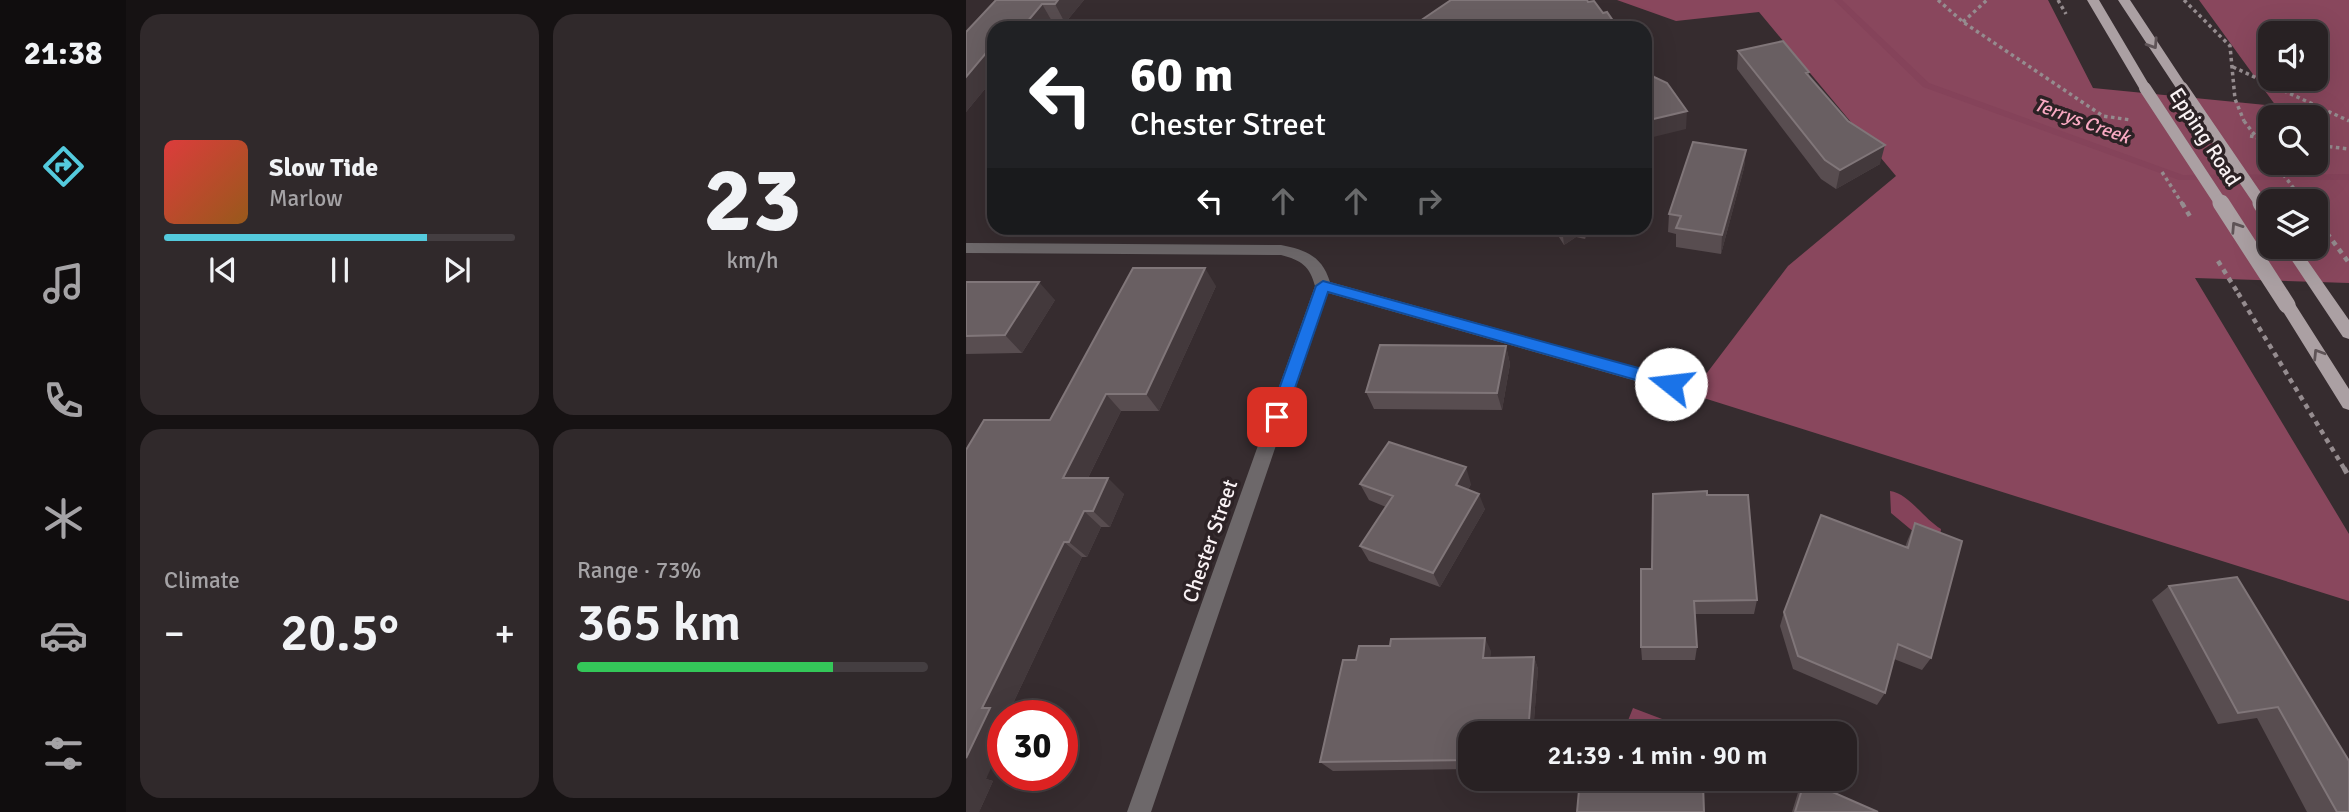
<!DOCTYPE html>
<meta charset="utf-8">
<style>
body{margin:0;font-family:Signika,sans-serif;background:#30292b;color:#f1f3f6;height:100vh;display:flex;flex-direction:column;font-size:26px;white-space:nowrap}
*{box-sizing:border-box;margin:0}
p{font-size:23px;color:#a5a3a6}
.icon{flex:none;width:38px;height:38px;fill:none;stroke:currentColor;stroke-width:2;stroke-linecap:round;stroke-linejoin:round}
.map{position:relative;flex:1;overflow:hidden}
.drawer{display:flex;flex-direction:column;gap:14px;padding:14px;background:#161213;width:840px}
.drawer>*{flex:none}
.hud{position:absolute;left:21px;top:21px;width:665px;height:214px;border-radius:21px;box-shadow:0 7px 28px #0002,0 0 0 2px #443e41;background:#202124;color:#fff;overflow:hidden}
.fabs{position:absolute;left:1292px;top:21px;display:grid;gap:14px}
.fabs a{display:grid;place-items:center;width:70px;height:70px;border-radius:14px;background:#282123;box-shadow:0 7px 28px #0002,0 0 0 2px #443e41;font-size:35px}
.speed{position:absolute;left:21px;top:700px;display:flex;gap:14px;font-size:35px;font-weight:700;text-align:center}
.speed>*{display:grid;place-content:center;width:91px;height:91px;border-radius:50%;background:#282123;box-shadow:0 7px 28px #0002,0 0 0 2px #443e41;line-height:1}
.speed .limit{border:10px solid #d22;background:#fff;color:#111}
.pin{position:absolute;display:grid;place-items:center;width:60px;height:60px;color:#fff;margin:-30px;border-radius:14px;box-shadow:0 4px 10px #0006}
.me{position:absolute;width:77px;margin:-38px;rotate:286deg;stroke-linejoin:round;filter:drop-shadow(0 0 5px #0008)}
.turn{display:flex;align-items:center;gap:24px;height:147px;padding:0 28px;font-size:32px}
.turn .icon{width:91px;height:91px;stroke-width:2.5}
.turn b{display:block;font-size:49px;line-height:60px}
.lanes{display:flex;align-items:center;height:66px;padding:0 28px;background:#0003;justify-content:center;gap:35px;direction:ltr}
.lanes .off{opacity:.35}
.big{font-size:52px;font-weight:600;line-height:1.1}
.drawer .tile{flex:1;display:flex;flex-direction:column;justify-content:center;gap:10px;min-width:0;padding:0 24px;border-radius:21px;background:#30292b}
.drawer .dial{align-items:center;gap:0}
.dial b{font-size:91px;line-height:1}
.song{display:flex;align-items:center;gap:21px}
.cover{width:84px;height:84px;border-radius:10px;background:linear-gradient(135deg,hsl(0 70% 55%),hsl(30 70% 35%))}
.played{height:7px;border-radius:4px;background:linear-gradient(90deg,#54cadd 75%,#443e41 75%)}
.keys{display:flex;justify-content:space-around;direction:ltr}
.heat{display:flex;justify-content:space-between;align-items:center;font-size:38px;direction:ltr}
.charge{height:10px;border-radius:5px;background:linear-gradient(90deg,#34c759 73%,#443e41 0)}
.drawer .tiles{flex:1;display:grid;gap:14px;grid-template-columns:repeat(2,1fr)}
.trip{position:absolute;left:492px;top:721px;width:399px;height:70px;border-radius:21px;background:#282123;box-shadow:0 7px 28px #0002,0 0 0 2px #443e41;font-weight:600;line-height:70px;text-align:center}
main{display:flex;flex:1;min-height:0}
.menu{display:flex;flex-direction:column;width:126px;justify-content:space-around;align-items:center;background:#100d0e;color:#a5a3a6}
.menu .icon{width:49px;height:49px}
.menu .active{color:#54cadd}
.menu b{font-size:32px;color:#f1f3f6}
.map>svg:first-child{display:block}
</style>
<main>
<nav class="menu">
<b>21:38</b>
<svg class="icon active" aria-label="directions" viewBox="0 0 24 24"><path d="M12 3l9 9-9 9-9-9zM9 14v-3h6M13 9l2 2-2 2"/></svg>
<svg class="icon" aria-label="music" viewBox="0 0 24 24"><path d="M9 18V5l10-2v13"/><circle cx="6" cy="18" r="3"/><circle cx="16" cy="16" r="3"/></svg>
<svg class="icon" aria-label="phone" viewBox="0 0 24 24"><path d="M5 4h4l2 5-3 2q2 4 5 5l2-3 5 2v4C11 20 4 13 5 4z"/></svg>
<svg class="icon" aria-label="climate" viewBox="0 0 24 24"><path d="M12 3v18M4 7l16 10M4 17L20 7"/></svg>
<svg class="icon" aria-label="car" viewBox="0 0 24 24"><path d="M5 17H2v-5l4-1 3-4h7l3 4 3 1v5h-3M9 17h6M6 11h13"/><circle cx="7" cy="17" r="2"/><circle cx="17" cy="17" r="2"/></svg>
<svg class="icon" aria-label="filters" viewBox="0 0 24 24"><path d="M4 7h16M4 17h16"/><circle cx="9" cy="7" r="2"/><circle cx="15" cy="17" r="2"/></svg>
</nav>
<section class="drawer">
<div class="tiles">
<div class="tile">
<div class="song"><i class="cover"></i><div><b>Slow Tide</b><p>Marlow</p></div></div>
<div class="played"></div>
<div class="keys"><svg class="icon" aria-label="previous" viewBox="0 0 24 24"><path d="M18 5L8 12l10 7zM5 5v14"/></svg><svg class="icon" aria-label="pause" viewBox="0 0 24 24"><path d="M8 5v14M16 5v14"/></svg><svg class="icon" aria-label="next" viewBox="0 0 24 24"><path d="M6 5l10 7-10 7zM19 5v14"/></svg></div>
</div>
<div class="tile dial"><b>23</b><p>km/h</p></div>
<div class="tile"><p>Climate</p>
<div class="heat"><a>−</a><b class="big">20.5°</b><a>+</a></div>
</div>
<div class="tile"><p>Range · 73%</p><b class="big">365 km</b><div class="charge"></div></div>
</div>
</section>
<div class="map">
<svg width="1383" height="812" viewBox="0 0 1383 812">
<rect width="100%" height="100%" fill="#362c2f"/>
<path fill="#89475d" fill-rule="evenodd" d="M 651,0 L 1082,0 L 1127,88 L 1310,106 L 1233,0 L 1383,0 L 1383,283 L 1229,278 L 1383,534 L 1383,601 L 725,394 L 822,266 L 930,176 L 793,12 L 710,21 ZM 1304,33 L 1349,33 L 1349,79 L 1304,79 ZM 1304,117 L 1349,117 L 1349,163 L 1304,163 ZM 1304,201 L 1349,201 L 1349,247 L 1304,247 Z"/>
<path fill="#85435a" d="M 924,491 C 942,493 957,518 975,529 L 974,537 L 949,533 L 925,513 Z
M 667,708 L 733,733 L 657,733 Z"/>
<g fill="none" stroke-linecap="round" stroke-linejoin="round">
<path fill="#85435a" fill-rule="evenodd" d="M 868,0 L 876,0 L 963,83 L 1217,175 L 1383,174 L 1383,180 L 1213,180 L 957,87 Z"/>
<path stroke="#958c8f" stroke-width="3.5" stroke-dasharray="3.5 3.5" stroke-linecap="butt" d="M 972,0 L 997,22 L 1137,116 L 1165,120
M 1092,0 L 1100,14
M 1218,0 L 1264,46 L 1269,99 L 1278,121
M 997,22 L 1021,0
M 1267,67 L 1383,121
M 1284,136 L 1304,139
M 1349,145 L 1383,149
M 1309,163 L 1337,201"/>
<path stroke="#958c8f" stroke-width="4.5" stroke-dasharray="5 5" stroke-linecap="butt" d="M 1349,217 L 1383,263
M 1272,293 L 1379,470"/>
<path stroke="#958c8f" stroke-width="5" stroke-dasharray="6 6" stroke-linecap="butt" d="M 1378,468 L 1383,477"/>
<path fill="#6d686a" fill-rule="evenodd" d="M 0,243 L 315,245 C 340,250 356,256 364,282 L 705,377 L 711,379 L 714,384 L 711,389 L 705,391 L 362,293 L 185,812 L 161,812 L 349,286 C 344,266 335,260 315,255 L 0,253 Z"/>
<path fill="#aba0a3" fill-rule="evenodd" d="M 1121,0 L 1133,0 L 1185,88 L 1183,91 L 1173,88 Z
M 1152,0 L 1164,0 L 1222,88 L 1220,91 L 1212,91 Z
M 1317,247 L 1332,247 L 1383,320 L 1383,339 L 1377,337 Z
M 1321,299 L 1327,301 L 1383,389 L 1383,410 L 1377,408 L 1313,305 Z"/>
<path stroke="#958c8f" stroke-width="3.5" stroke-dasharray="3.5 3.5" stroke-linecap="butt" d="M 1278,121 L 1304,155
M 1196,172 L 1217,205"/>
<path stroke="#958c8f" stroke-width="4.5" stroke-dasharray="5 5" stroke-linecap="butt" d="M 1216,203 L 1225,218
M 1252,261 L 1272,293"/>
<path stroke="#aba0a3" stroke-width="12" d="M 1179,88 L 1256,205
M 1216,88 L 1296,205"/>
<path stroke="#aba0a3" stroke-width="17" d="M 1255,203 L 1321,305
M 1295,203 L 1304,217"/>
</g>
<path fill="#584d50" d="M 30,0 L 118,0 L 99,23 L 87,23 L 28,28 L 28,78 L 0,112 L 0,32 Z
M 622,2 L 637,13 L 652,28 L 453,28 L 451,23 Z
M 772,51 L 843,72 L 842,76 L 914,164 L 870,189 L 855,179 L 771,69 Z
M 780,150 L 778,168 L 755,254 L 710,247 L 710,234 L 702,232 L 703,214 Z
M 572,228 L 624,228 L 619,239 L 610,237 L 598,245 L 591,234 L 572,230 Z
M 0,282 L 89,300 L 56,353 L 0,354 Z
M 250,286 L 193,411 L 155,411 L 122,478 L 158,494 L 144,527 L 135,527 L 121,557 L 116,557 L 41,716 L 37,716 L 20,779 L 27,781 L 13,812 L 84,420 Z
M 540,346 L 544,364 L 536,410 L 408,409 L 400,392 Z
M 394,484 L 505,484 L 502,490 L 519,509 L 474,587 L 403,561 L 394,546 L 420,507 L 403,500 Z
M 741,495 L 791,600 L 788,614 L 729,614 L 731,647 L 729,660 L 676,660 L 675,647 L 686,569 Z
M 949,523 L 965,658 L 956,670 L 928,659 L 919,693 L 911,705 L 827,669 L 814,626 L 818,612 L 939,547 L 942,539 Z
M 1271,577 L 1383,812 L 1341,812 L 1291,718 L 1252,724 L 1186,600 L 1203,586 Z
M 525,651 L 524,657 L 568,657 L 572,669 L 567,733 L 504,733 L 504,769 L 367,771 L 354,762 L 390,660 Z
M 839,780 L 912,812 L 826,812 L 833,789 Z"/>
<path fill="#43393c" d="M 92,0 L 118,0 L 99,23 L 89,4 Z
M 76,4 L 87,23 L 83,28 L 56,28 Z
M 25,47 L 28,51 L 28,78 L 0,112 L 0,77 Z
M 721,111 L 720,129 L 679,139 L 679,121 Z
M 919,145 L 914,164 L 870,189 L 874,170 Z
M 780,150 L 778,168 L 755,254 L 756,235 Z
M 596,228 L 609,228 L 610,237 L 598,245 Z
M 618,228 L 624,228 L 619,239 Z
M 239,268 L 250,286 L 193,411 L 180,394 Z
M 73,282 L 89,300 L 56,353 L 39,335 Z
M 540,346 L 544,364 L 536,410 L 531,393 Z
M 140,394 L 155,411 L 114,494 L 97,478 Z
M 500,467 L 505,484 L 496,502 L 490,485 Z
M 142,478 L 158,494 L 144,527 L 127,511 Z
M 513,494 L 519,509 L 474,587 L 467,573 Z
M 118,511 L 135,527 L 121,557 L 103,542 Z
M 98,542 L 116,557 L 41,716 L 37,716 L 37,742 L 20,779 L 27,781 L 13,812 L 0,812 L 0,758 L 16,708 Z
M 519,638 L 525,651 L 523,670 L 517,658 Z
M 568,657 L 572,669 L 567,733 L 562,733 Z"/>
<path fill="#695f62" stroke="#807679" stroke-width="2" d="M 30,0 L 92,0 L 89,4 L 76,4 L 56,28 L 28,28 L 28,47 L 25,47 L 0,77 L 0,32 Z
M 485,0 L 621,0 L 622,2 L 628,1 L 637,13 L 641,12 L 652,28 L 471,28 L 451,23 Z
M 290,23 L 293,28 L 275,28 Z
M 817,41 L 843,72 L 840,73 L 882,121 L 919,145 L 874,170 L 859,160 L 772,51 Z
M 679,64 L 688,77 L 701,83 L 721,111 L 679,121 Z
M 727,142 L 780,150 L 756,235 L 710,228 L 715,216 L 703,214 Z
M 167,268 L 239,268 L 180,394 L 140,394 L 97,478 L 142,478 L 127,511 L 118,511 L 103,542 L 98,542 L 16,708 L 24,708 L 0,758 L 0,450 L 18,420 L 84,420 Z
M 0,282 L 73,282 L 39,335 L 0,336 Z
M 414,345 L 540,346 L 531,393 L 400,392 Z
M 423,442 L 500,467 L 490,485 L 513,494 L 467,573 L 394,546 L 427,496 L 394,484 Z
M 741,491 L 741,495 L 782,495 L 791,600 L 728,601 L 731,647 L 675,647 L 675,569 L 686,569 L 687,494 Z
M 855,515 L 942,548 L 949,523 L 996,541 L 965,658 L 932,644 L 919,693 L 832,656 L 818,612 Z
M 1271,577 L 1383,761 L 1383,812 L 1371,812 L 1312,707 L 1272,713 L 1203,586 Z
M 519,638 L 517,658 L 568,657 L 562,733 L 504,733 L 504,760 L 354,762 L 377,660 L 390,660 L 393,646 L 424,646 L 425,639 Z
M 614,779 L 653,779 L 653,782 L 737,784 L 738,812 L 611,812 Z
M 839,780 L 912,812 L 829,812 Z"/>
<defs><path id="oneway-chevron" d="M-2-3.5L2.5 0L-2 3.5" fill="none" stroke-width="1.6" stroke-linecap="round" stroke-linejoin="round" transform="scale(1.75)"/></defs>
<g stroke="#5f5457">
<use href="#oneway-chevron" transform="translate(1187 44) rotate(57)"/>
<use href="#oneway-chevron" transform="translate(1270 227) rotate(-123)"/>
<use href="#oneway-chevron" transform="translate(1352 354) rotate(-122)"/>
</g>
<path fill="#1a73e8" stroke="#114b97" stroke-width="2" d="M 357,281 L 705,377 L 713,384 L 705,390 L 362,292 L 319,417 L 317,422 L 305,422 L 303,417 L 350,286 Z"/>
<g text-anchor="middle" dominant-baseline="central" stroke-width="7" stroke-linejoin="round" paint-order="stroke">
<g font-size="19" font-style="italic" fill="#f9a9c2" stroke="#2c2225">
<text transform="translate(1116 121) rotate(20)">Terrys Creek</text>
</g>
<g font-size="21" fill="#f9f2f4" stroke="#2c2225">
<text transform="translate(1239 137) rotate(57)">Epping Road</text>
<text transform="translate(244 541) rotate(-71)">Chester Street</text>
</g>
</g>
</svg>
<div class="fabs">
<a><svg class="icon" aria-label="sound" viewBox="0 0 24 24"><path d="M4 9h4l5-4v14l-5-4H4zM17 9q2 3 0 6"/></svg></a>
<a><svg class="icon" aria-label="search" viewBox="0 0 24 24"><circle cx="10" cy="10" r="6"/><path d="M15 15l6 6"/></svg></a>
<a><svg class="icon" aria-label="layers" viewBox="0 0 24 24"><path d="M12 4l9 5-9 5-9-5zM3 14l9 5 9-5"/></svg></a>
</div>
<div class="speed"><div class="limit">30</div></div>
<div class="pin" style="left:311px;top:417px;background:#d93025"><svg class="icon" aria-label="arrive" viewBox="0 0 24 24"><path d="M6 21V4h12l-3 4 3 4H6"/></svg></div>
<svg class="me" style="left:705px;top:384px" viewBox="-20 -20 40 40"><circle r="19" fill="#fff"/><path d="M0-13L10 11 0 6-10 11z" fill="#1a73e8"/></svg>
<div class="trip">21:39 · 1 min · 90 m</div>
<div class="hud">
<div class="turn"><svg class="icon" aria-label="left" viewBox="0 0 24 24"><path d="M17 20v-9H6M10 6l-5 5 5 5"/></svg><div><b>60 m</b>Chester Street</div></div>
<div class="lanes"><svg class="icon" aria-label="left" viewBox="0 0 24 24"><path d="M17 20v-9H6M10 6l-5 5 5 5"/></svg><svg class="icon off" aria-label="ahead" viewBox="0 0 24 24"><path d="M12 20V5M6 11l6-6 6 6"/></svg><svg class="icon off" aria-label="ahead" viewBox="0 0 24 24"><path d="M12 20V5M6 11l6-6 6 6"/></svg><svg class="icon off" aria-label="right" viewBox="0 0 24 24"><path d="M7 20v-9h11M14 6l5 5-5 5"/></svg></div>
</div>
</div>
</main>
